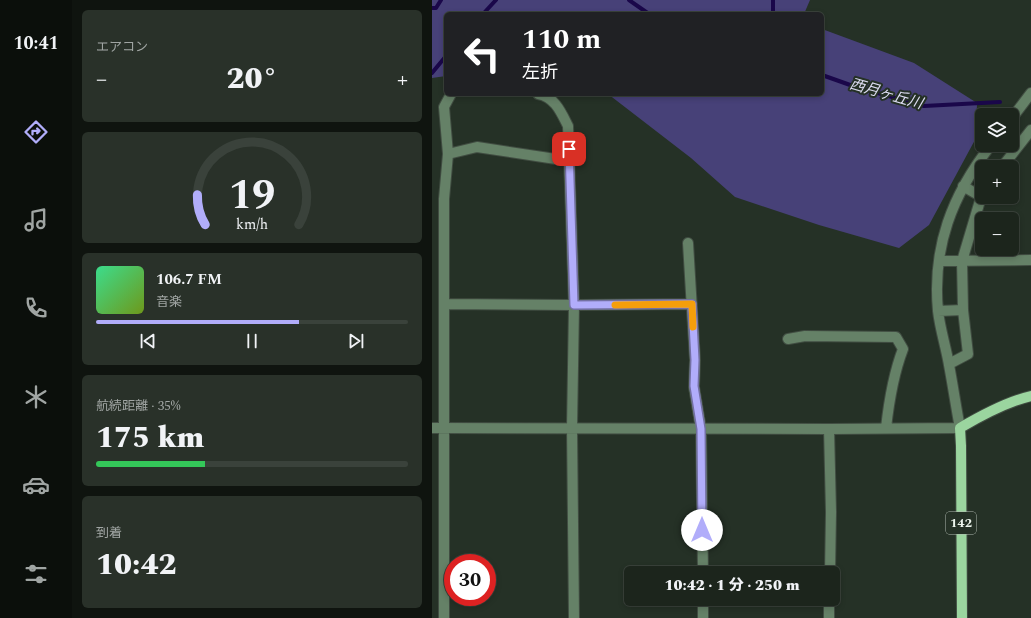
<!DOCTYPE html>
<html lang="ja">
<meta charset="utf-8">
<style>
body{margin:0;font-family:Spectral,"Noto Sans JP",serif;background:#293129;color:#f1f3f6;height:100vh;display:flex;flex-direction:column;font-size:15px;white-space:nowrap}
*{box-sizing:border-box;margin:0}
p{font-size:13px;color:#a0a5a3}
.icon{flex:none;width:22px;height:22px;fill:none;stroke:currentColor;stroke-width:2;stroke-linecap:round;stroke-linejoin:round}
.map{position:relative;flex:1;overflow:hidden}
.sheet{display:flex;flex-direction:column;gap:10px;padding:10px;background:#0f140f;width:360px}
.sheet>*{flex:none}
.top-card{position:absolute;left:12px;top:12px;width:380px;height:84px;border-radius:6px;box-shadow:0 2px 6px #0003,0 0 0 1px #3a423b;background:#202124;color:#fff;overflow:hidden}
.controls{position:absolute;left:543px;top:108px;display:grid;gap:8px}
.controls a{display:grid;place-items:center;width:44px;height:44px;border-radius:6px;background:#1c251c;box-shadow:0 2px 6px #0003,0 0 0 1px #3a423b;font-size:20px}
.speed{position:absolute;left:12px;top:554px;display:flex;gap:8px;font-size:20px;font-weight:700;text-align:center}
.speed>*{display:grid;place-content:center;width:52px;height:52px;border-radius:50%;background:#1c251c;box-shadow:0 2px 6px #0003,0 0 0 1px #3a423b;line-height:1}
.speed .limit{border:6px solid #d22;background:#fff;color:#111}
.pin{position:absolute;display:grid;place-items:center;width:34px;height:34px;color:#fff;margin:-17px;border-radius:8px;box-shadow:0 2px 6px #0006}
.me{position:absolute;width:44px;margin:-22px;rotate:0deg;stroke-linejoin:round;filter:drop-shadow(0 0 3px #0008)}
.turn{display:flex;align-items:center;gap:14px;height:84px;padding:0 12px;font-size:18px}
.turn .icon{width:52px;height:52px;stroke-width:2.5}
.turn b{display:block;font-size:28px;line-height:34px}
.big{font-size:30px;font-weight:800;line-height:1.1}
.sheet .card{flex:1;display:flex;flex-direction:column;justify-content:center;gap:6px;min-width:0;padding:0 14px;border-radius:6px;background:#293129}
.sheet .dial{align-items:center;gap:0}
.dial svg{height:104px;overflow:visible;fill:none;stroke:#3a423b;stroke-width:7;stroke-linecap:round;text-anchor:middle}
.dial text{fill:#f1f3f6;stroke:none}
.song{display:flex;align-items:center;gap:12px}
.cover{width:48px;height:48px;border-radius:6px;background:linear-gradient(135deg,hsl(150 70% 55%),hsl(80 70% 35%))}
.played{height:4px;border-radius:2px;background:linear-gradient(90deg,#b1adfa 65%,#3a423b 65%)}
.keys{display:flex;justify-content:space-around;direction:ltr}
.heat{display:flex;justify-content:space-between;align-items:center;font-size:22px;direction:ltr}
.charge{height:6px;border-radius:3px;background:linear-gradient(90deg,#34c759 35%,#3a423b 0)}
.trip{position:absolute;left:192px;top:566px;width:216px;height:40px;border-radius:6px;background:#1c251c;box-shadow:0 2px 6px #0003,0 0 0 1px #3a423b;font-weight:800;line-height:40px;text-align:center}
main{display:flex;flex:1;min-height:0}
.menu{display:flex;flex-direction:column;width:72px;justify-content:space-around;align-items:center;background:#0b0f0b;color:#a0a5a3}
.menu .icon{width:28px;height:28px}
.menu .current{color:#b1adfa}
.menu b{font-size:18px;color:#f1f3f6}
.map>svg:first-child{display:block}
</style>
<main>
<nav class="menu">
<b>10:41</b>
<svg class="icon current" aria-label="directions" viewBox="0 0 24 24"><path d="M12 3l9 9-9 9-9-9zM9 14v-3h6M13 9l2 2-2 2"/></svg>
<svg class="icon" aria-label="music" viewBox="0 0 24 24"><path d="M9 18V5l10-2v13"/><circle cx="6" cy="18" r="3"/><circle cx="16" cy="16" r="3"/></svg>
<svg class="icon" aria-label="phone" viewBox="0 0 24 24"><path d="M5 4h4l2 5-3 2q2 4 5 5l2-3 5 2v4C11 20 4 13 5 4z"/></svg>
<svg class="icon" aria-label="climate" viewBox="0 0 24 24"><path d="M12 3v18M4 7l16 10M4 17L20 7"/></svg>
<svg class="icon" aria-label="car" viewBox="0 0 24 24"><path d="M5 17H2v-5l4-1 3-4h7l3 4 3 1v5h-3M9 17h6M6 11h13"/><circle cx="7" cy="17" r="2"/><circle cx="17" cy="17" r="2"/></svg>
<svg class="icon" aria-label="filters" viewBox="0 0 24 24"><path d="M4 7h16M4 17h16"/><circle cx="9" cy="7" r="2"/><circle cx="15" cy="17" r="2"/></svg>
</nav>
<section class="sheet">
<div class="card"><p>エアコン</p>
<div class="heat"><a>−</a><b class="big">20°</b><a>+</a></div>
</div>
<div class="card dial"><svg viewBox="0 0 100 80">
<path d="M14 69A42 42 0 1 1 86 69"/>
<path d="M14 69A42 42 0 0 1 8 46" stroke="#b1adfa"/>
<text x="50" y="56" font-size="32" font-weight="700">19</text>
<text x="50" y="72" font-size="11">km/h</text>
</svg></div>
<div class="card">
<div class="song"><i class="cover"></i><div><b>106.7 FM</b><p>音楽</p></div></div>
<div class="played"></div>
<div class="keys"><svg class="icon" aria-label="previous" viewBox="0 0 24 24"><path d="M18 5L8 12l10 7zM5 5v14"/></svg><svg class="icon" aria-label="pause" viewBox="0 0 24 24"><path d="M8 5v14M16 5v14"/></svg><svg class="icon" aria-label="next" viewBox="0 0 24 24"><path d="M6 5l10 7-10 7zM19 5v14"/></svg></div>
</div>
<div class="card"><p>航続距離 · 35%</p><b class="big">175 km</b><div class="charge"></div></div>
<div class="card"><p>到着</p><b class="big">10:42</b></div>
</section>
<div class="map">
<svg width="599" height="618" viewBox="0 0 599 618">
<rect width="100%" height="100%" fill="#253126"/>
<path fill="#474178" d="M 0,0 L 378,0 L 372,14 L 14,14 L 14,76 L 0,78 Z
M 390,29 L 482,63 L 545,103 L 544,138 L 497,225 L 467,248 L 387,225 L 303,197 L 259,158 L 176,94 L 390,94 Z"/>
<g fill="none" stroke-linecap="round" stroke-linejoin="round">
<path stroke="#1a074a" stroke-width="4" d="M 197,0 L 217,14
M 0,8 L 4,8 L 9,0
M 51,14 L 64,0
M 341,14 L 341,0
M 0,73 L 14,56
M 390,75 L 421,86 L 492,106 L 568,102"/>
<defs>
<path id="minor" d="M 106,94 C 123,97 129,112 136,126 L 142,305 L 140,428 L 142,618
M 580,118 L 599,93
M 16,154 L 45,147 L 137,161
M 570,167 L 599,130
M 531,186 L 548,196
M 256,243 L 263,360 L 262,387 L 269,429 L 271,573
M 507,261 L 599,260
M 12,304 L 142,305 L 260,304
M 506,311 L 531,310
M 356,339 L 373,336 L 464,337 L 471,349 C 461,375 457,401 454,428
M 517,364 L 536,354 L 531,310 L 530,261 L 550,194
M 0,428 L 397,429 L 528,428 C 524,407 521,386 517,365 C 514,347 508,329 506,311 C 500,247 520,195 559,145
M 397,429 L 399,512 L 398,573
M 271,599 L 271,618
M 12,618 L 12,199 L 16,154 L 12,107 L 19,94
M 397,618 L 397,599"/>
<path id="major" d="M 530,618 L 529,446 L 528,428 C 550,415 574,402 599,396"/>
</defs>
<use href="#minor" stroke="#414d42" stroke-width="12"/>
<use href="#major" stroke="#414d42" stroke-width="12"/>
<use href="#minor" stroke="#658167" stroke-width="10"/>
<use href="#major" stroke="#9bd59f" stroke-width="10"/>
</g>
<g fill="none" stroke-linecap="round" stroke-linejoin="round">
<defs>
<path id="route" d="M 137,149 L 142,305 L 260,304 L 263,360 L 262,386 L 269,429 L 270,530"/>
</defs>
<use href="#route" stroke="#7370a2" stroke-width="10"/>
<use href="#route" stroke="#b1adfa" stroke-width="7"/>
<path stroke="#f59e0b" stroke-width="7" d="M 183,305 L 260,304 L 261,327"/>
</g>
<g text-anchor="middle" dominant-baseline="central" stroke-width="4" stroke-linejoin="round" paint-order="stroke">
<rect fill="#253126" stroke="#b2bbb2" stroke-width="1" x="514" y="512" width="30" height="22" rx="3"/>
<g font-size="13" font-weight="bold" fill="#eef6ee">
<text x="529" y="523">142</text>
</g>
<g font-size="15" font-style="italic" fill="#dcdcf1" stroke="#253126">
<text transform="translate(454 94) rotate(16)">西月ヶ丘川</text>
</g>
</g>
</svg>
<div class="controls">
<a><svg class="icon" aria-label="layers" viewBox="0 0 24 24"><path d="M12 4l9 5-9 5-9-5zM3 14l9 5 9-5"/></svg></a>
<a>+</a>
<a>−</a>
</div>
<div class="speed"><div class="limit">30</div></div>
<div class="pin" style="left:137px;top:149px;background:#d93025"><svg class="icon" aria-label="arrive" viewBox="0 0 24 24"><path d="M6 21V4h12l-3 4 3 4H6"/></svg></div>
<svg class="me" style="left:270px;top:530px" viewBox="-20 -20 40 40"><circle r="19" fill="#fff"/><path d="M0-13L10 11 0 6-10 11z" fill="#b1adfa"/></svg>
<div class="trip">10:42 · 1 分 · 250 m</div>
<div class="top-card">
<div class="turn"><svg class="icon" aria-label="left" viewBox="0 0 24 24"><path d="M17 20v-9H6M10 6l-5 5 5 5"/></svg><div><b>110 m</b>左折</div></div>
</div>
</div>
</main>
